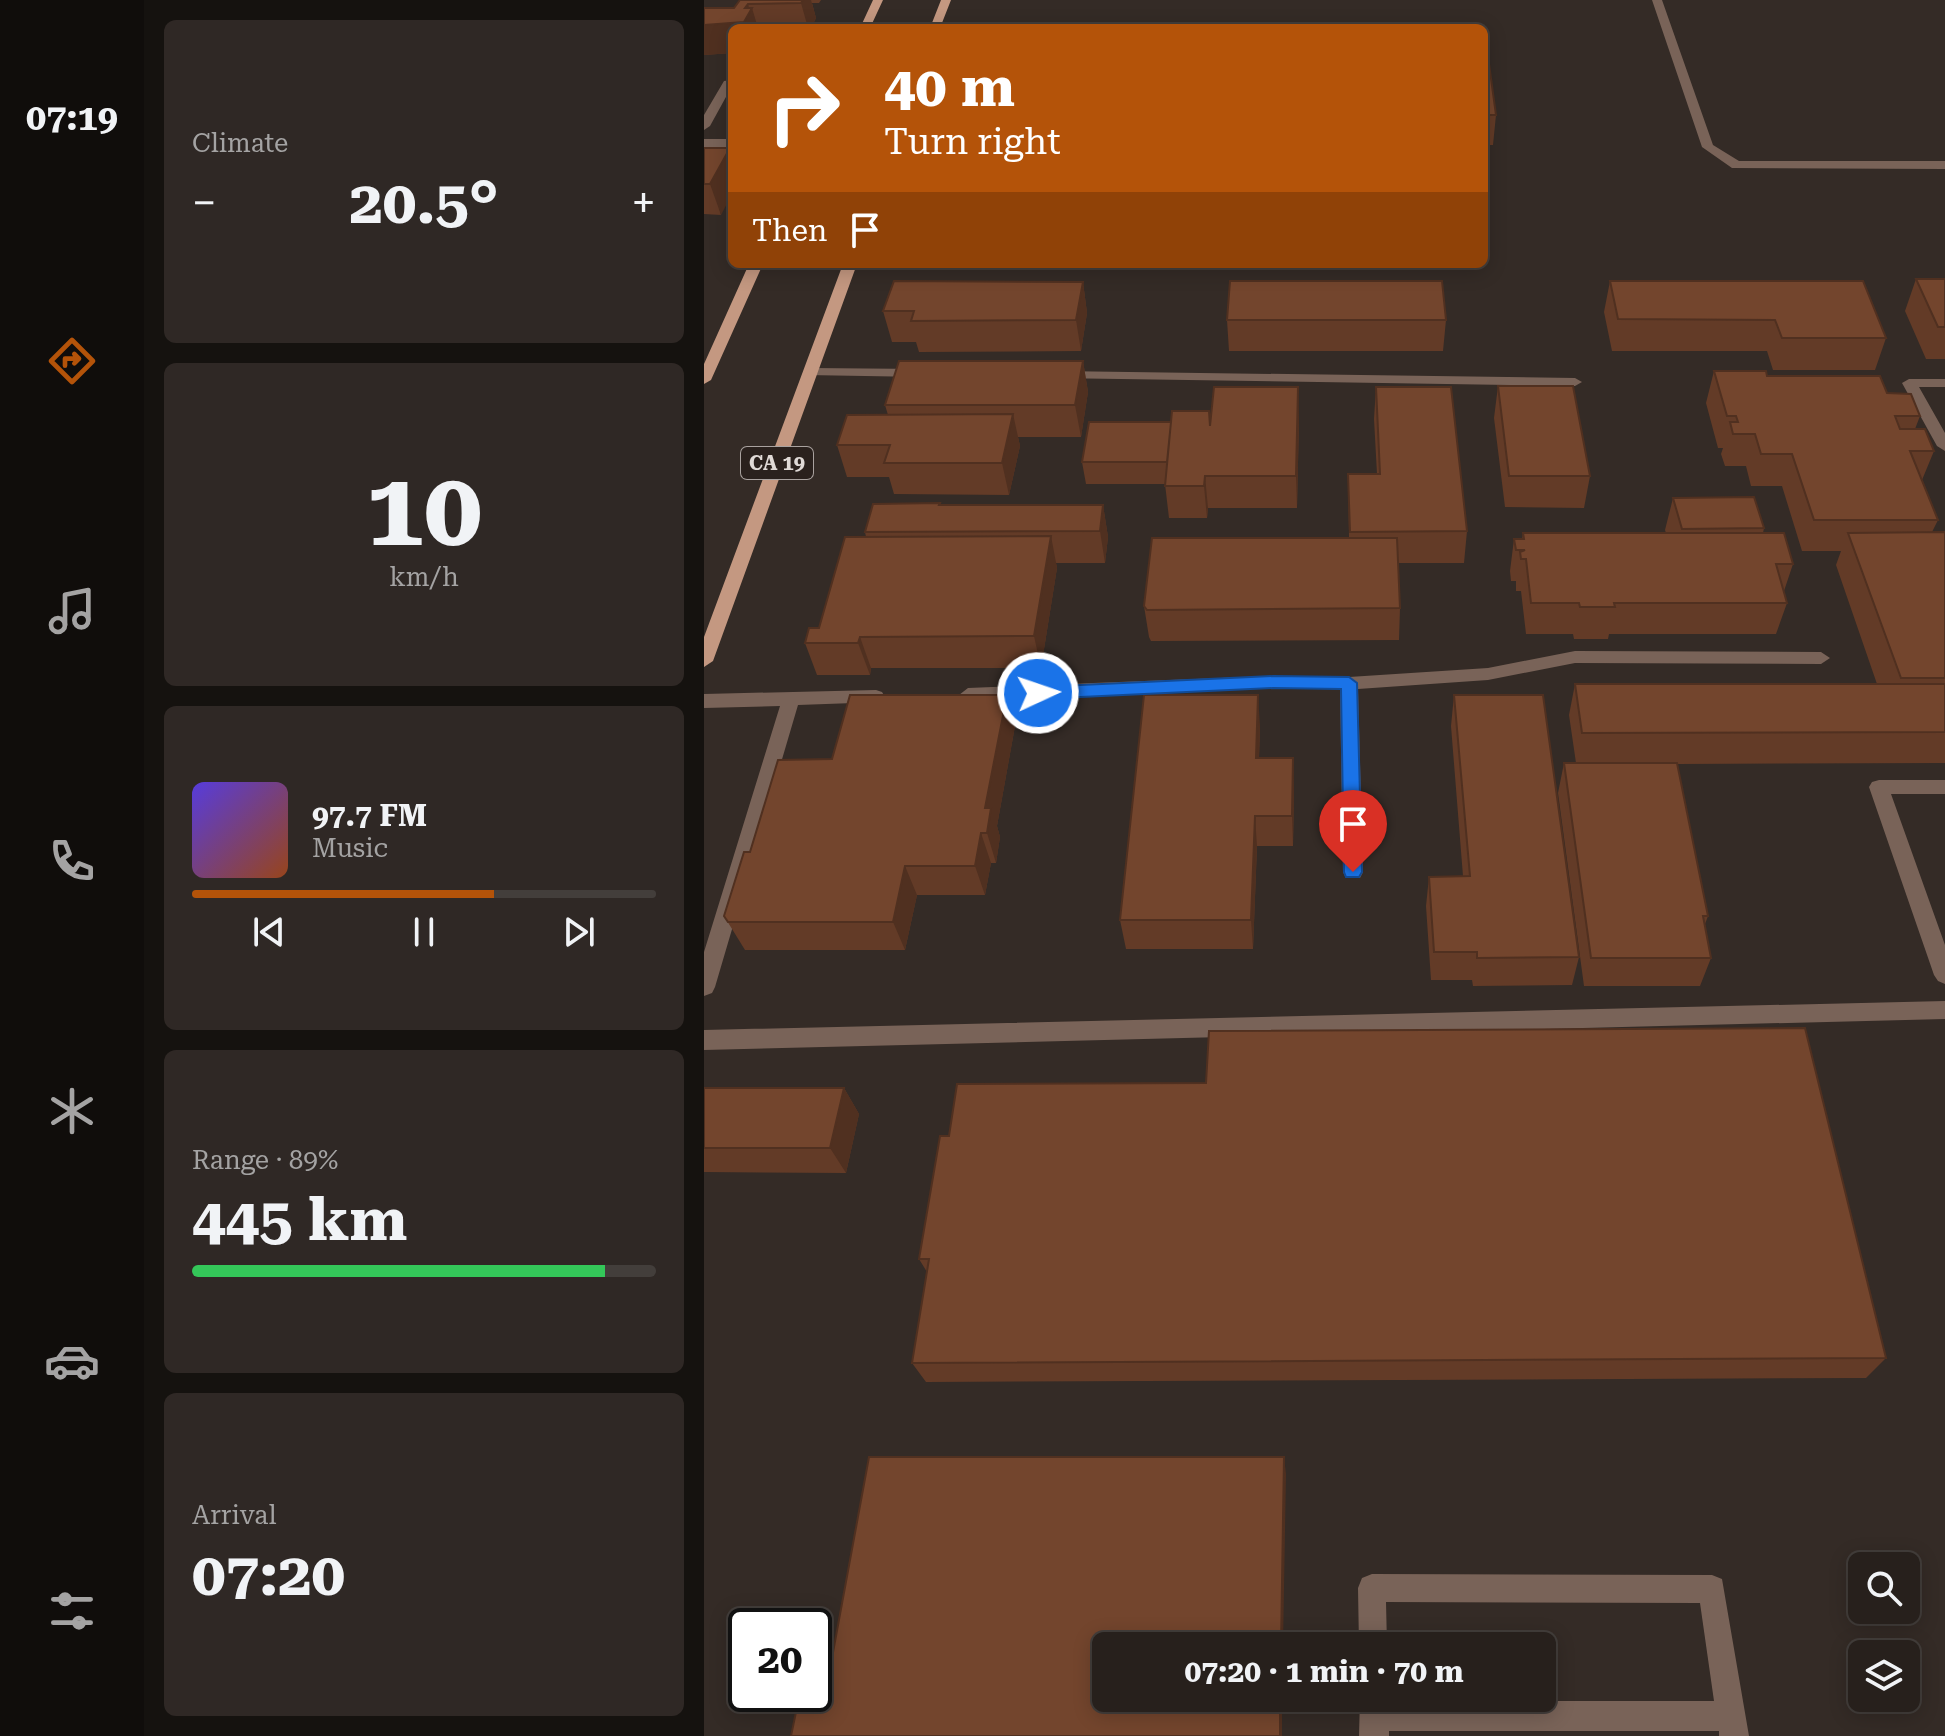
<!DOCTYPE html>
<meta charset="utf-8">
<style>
body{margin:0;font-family:"Roboto Serif",serif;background:#2f2825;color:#f1f3f6;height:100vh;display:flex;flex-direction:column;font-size:30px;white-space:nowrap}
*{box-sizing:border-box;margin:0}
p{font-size:26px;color:#a4a3a3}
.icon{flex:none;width:44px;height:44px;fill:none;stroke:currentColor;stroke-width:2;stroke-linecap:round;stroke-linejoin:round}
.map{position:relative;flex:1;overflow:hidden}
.sheet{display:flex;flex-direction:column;gap:20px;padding:20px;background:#15120f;width:560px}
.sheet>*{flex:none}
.banner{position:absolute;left:24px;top:24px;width:760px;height:244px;border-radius:12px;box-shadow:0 4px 20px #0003,0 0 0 2px #433e3b;background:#b45309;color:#fff;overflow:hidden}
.buttons{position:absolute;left:1144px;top:1552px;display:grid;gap:16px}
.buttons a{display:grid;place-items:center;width:72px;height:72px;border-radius:12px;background:#27201c;box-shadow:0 4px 20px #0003,0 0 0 2px #433e3b;font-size:40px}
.speed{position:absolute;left:24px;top:1608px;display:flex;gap:16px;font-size:40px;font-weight:700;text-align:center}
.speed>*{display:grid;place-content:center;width:104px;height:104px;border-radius:50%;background:#27201c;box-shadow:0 4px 20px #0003,0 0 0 2px #433e3b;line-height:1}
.speed .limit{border:4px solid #111;border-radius:12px;background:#fff;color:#111}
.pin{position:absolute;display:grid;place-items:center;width:68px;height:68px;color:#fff;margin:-82px -34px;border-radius:50% 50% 50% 0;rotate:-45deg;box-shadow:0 0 8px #0007}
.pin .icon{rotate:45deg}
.me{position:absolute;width:88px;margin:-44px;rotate:87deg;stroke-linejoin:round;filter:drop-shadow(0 0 6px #0008)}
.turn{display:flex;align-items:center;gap:28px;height:168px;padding:0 24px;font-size:36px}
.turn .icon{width:104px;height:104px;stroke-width:2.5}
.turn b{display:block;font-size:56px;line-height:68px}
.then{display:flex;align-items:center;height:76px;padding:0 24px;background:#0003;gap:16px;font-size:30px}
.big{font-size:60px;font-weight:700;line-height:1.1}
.sheet .card{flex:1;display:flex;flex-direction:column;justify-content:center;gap:12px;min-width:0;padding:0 28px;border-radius:12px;background:#2f2825}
.sheet .dial{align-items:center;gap:0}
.dial b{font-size:104px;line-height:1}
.song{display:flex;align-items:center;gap:24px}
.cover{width:96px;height:96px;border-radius:12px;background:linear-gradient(135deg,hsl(250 70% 55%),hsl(20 70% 35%))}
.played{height:8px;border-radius:4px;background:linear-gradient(90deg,#b45309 65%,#433e3b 65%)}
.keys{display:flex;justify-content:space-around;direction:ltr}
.heat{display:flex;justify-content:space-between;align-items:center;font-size:44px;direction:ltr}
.charge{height:12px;border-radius:6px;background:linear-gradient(90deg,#34c759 89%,#433e3b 0)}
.trip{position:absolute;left:388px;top:1632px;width:464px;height:80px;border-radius:12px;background:#27201c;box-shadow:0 4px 20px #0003,0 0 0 2px #433e3b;font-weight:700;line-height:80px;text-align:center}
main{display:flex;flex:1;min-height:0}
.tabs{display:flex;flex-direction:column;width:144px;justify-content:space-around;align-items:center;background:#100d0b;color:#a4a3a3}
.tabs .icon{width:56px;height:56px}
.tabs .active{color:#b45309}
.tabs b{font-size:36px;color:#f1f3f6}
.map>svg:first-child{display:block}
</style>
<main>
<nav class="tabs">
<b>07:19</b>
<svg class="icon active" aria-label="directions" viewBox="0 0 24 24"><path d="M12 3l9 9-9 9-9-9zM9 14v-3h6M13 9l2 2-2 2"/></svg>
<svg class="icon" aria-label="music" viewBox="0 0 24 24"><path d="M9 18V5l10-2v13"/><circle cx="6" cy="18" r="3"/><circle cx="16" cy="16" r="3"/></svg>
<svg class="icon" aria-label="phone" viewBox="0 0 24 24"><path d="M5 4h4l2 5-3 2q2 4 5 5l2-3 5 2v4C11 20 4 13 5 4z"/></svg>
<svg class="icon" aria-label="climate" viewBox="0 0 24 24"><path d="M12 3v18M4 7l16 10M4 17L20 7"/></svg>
<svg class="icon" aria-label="car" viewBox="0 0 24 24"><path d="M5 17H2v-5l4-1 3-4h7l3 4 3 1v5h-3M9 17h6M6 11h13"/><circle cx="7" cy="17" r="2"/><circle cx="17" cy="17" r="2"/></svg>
<svg class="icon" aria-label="filters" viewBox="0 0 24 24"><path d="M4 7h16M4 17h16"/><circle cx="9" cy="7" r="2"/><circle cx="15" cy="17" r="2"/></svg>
</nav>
<section class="sheet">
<div class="card"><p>Climate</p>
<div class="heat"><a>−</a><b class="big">20.5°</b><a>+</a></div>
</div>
<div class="card dial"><b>10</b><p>km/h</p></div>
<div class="card">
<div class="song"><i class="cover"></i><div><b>97.7 FM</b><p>Music</p></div></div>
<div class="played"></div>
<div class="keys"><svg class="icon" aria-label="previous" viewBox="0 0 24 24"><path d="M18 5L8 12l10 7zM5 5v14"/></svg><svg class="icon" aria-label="pause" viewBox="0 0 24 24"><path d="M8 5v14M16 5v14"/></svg><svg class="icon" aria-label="next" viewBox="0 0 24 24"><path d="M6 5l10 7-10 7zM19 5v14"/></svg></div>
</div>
<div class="card"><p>Range · 89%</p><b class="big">445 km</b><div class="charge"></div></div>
<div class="card"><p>Arrival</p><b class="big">07:20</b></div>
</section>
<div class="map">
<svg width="1241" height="1736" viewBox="0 0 1241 1736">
<rect width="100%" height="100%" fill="#342b26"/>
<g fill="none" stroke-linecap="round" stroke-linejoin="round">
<path fill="#796358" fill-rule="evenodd" d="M 28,80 L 28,86 L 6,126 L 0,130 L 0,115 L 20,81 Z
M 0,139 L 28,139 L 28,147 L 0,147 Z
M 107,368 L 219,369 L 226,373 L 219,377 L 102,375 L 100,372 Z
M 354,371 L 871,378 L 878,382 L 871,386 L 349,378 L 347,375 Z
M 1241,379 L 1241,387 L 1215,387 L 1241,433 L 1241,451 L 1233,446 L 1198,383 L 1205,379 Z
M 871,651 L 1117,652 L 1126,658 L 1117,664 L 871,663 L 784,680 L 654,689 L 659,872 L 656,878 L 642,878 L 639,872 L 636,689 L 569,688 L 264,702 L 255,695 L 264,688 L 569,676 L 645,677 L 784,668 Z
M 172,690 L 178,692 L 181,697 L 178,702 L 94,705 L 11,987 L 8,993 L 0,996 L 0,952 L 76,706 L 0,708 L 0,694 Z
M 1175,780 L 1241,780 L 1241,794 L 1187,794 L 1241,945 L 1241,984 L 1234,981 L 1230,975 L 1165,787 L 1168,782 Z
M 1241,1001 L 1241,1019 L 0,1050 L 0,1030 Z
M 668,1574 L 1008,1575 L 1018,1579 L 1045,1736 L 1015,1736 L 1015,1731 L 685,1731 L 685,1736 L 655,1736 L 656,1698 L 684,1698 L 684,1701 L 1010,1701 L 996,1603 L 682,1602 L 683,1646 L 655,1646 L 654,1588 L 658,1578 Z"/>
<path fill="#796358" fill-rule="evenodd" d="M 948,0 L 958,0 L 1009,145 L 1035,161 L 1241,161 L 1241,169 L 1028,168 L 998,147 Z"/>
<path fill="#c49881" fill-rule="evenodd" d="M 169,0 L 179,0 L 166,28 L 156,28 Z
M 237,0 L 247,0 L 236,28 L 226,28 Z
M 45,264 L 59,264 L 7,380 L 0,384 L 0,364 Z
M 139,264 L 153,264 L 9,661 L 0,667 L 0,637 Z"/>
</g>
<path fill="#633b27" d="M 36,0 L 117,0 L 115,3 L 108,3 L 112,18 L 107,28 L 28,28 L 28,53 L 0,55 L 0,8 L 30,8 Z
M 780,49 L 792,115 L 789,145 L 780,145 Z
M 0,148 L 17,215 L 0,214 Z
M 1212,279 L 1241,279 L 1241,359 L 1222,359 L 1201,311 Z
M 906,281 L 1182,338 L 1171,370 L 1069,370 L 1063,351 L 908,351 L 900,312 Z
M 379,282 L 383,313 L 377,351 L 215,352 L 212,342 L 188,342 L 179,311 Z
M 523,320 L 742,320 L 739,351 L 525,351 Z
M 379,361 L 384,392 L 377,437 L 314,437 L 316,446 L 305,495 L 190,494 L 185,477 L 143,477 L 133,445 L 184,415 L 181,405 Z
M 1010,371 L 1063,376 L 1183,393 L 1216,416 L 1211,429 L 1230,451 L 1218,480 L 1234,520 L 1228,532 L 1241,532 L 1241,763 L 973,764 L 1004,916 L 1001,924 L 1007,958 L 996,986 L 880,986 L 854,793 L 860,763 L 872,763 L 865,715 L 871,684 L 1173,684 L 1132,565 L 1137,551 L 1098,551 L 1078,486 L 1047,486 L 1042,466 L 1021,466 L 1017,454 L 1019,448 L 1014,448 L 1002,403 Z
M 794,386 L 886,476 L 880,508 L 801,507 L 790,418 Z
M 672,387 L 763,531 L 760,563 L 694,563 L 696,608 L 695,640 L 447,641 L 445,637 L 440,606 L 645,538 L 644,474 L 673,474 L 670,419 Z
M 595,419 L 593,508 L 504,508 L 503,518 L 465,518 L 461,484 L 382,484 L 378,462 L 467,422 Z
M 969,498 L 1060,528 L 1059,533 L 1089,564 L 1080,591 L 1083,603 L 1072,634 L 905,634 L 904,639 L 870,639 L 869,634 L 822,634 L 817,591 L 812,591 L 812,581 L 807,581 L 806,571 L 810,539 L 818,539 L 819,533 L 962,533 L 961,530 Z
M 236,503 L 237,505 L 399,505 L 404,537 L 401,563 L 352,563 L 353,568 L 337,668 L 167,668 L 166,675 L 113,675 L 101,643 L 115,628 L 162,537 L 161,532 Z
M 750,695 L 875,957 L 868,985 L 769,986 L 768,980 L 727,980 L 722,906 L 725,877 L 759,876 L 747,726 Z
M 311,726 L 293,826 L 296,837 L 292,863 L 287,863 L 281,895 L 213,895 L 201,950 L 41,950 L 20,916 L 46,852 L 128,759 Z
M 556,726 L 555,758 L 590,788 L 589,846 L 553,846 L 549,949 L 422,949 L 416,920 Z
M 0,1088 L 140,1088 L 155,1114 L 142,1173 L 0,1172 Z
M 236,1136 L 1182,1358 L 1162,1378 L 222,1382 L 208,1363 L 223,1272 L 215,1259 Z"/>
<path fill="#503020" d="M 99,0 L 107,0 L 112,18 L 107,28 L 104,28 L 97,3 Z
M 44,4 L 46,11 L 48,8 L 54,28 L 28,28 L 28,53 L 0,55 L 0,25 L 41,8 Z
M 26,148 L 28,154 L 28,194 L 17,215 L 6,184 Z
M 379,282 L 383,313 L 377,351 L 372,320 Z
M 379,361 L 384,392 L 377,437 L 371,405 Z
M 594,387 L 595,419 L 593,508 L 592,476 Z
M 309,414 L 316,446 L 305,495 L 298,463 Z
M 501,476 L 504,508 L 503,518 L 500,486 Z
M 399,505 L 404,537 L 401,563 L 396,531 Z
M 347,536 L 353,568 L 337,668 L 330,636 Z
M 156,637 L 167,668 L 166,675 L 154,643 Z
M 303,695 L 311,726 L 293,826 L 296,837 L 292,863 L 283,833 L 281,808 Z
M 554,695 L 556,726 L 554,788 L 552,758 Z
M 589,758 L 590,788 L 589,846 L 588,816 Z
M 551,816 L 553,846 L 549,949 L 547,920 Z
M 277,833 L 287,863 L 281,895 L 271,866 Z
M 201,866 L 213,895 L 201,950 L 189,922 Z
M 140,1088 L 155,1114 L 142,1173 L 126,1148 Z
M 580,1457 L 582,1474 L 579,1646 L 577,1646 Z
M 576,1698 L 578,1698 L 578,1736 L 576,1736 Z"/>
<path fill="#73452d" stroke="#503020" stroke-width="2" d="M 36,0 L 99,0 L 97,3 L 44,4 L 41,8 L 48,8 L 40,22 L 0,25 L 0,8 L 30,8 Z
M 780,49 L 783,49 L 792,115 L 780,115 Z
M 0,148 L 26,148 L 6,184 L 0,184 Z
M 1212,279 L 1241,279 L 1241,327 L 1234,327 Z
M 190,281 L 379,282 L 372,320 L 207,321 L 210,311 L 179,311 Z
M 526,281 L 738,281 L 742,320 L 523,320 Z
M 906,281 L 1159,281 L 1182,338 L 1078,338 L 1071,320 L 914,319 Z
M 195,361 L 379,361 L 371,405 L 181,405 Z
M 1010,371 L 1062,371 L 1063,376 L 1176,376 L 1183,393 L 1207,394 L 1216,416 L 1191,416 L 1196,429 L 1221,429 L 1230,451 L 1206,451 L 1234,520 L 1110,520 L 1088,454 L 1057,454 L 1051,434 L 1029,434 L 1026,422 L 1034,422 L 1032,416 L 1023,416 Z
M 794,386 L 869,386 L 886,476 L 805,476 Z
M 510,387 L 594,387 L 592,476 L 501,476 L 500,486 L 461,486 L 468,411 L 505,411 L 506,426 Z
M 672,387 L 747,387 L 763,531 L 646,532 L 644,474 L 676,474 Z
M 309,414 L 298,463 L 180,463 L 186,445 L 133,445 L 143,415 Z
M 385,422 L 467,422 L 463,462 L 378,462 Z
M 1050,497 L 1060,528 L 978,529 L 969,498 Z
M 236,503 L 235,505 L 399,505 L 396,531 L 161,532 L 169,504 Z
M 1241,532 L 1241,678 L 1197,678 L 1144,533 Z
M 819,533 L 1080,533 L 1089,564 L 1072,564 L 1083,603 L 910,603 L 911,607 L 876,607 L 875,603 L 827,603 L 822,559 L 817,559 L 816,552 L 821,550 L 812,550 L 810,539 L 820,539 Z
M 347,536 L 330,636 L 156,637 L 154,643 L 101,643 L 105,628 L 115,628 L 141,537 Z
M 448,538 L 693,538 L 696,608 L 443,610 L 440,606 Z
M 871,684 L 1241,684 L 1241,732 L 878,733 Z
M 146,695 L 303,695 L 281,808 L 287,808 L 283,833 L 277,833 L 271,866 L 201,866 L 189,922 L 24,922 L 20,916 L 40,852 L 46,852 L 74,760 L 128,759 Z
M 440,695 L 554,695 L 552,758 L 589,758 L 588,816 L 551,816 L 547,920 L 416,920 Z
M 750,695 L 839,695 L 875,957 L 773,958 L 773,952 L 730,952 L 725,877 L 766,876 Z
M 860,763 L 973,763 L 1004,916 L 999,916 L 1007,958 L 887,958 Z
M 1101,1028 L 1182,1358 L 208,1363 L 225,1259 L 215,1259 L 236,1136 L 245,1136 L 253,1084 L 502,1083 L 505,1031 Z
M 0,1088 L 140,1088 L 126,1148 L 0,1148 Z
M 165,1457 L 580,1457 L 577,1646 L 402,1646 L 402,1698 L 576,1698 L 576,1736 L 87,1736 L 92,1712 L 118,1712 Z"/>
<path fill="#1a73e8" stroke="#114b97" stroke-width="2" d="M 569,676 L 645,677 L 653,683 L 658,872 L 655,877 L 642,877 L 640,872 L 637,689 L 569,688 L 334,699 L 326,693 L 334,687 Z"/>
<g text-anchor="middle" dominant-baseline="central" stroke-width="8" stroke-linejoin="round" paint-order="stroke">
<rect fill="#2a211d" stroke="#a9a29f" stroke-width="2" x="37" y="447" width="72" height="32" rx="6"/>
<g font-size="20" font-weight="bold" fill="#e0dad7">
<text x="73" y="463">CA 19</text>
</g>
</g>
</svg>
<div class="buttons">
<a><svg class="icon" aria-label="search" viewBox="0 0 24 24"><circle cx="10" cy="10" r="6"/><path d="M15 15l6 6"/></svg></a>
<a><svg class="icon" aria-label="layers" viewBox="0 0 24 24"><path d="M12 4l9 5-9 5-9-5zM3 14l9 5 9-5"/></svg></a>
</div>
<div class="speed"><div class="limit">20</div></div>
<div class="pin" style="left:649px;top:872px;background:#d93025"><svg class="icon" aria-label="arrive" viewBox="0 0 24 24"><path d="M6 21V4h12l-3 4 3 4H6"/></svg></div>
<svg class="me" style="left:334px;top:693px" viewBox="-20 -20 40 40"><circle r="17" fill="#1a73e8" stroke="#fff" stroke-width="3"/><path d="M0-11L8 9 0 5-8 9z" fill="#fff"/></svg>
<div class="trip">07:20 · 1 min · 70 m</div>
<div class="banner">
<div class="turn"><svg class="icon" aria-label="right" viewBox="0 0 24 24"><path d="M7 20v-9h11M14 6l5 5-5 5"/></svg><div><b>40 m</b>Turn right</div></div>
<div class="then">Then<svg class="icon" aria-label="arrive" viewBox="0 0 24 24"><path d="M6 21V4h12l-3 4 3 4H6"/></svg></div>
</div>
</div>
</main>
